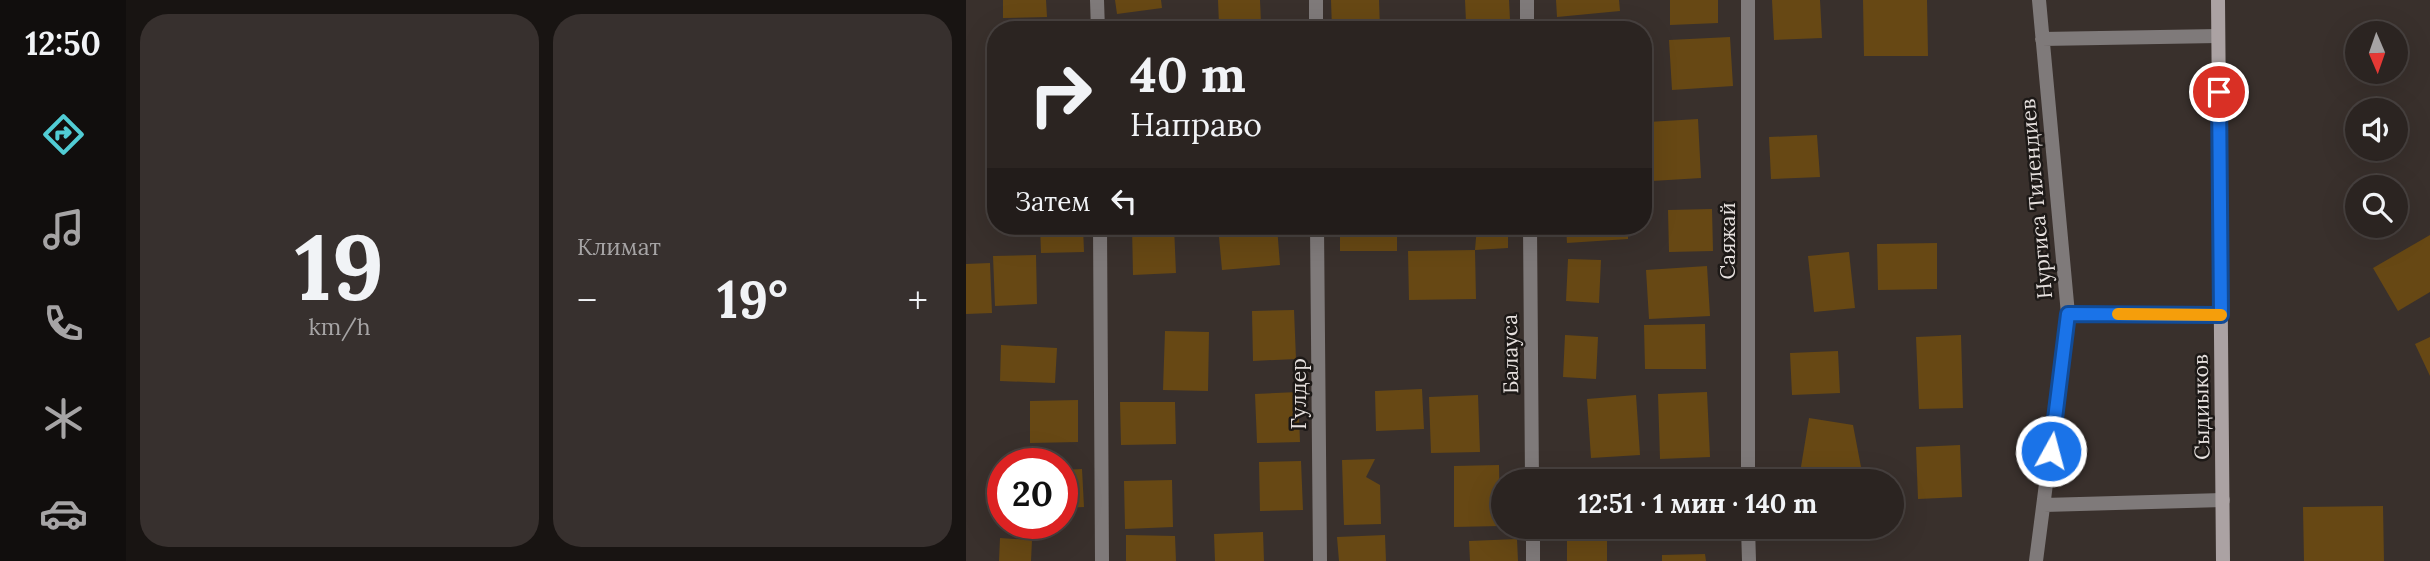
<!DOCTYPE html>
<html lang="ru">
<meta charset="utf-8">
<style>
body{margin:0;font-family:Lora,serif;background:#37302e;color:#f1f3f6;height:100vh;display:flex;flex-direction:column;font-size:26px;white-space:nowrap}
*{box-sizing:border-box;margin:0}
p{font-size:23px;color:#a6a4a5}
.icon{flex:none;width:38px;height:38px;fill:none;stroke:currentColor;stroke-width:2;stroke-linecap:round;stroke-linejoin:round}
.map{position:relative;flex:1;overflow:hidden}
.panel{display:flex;flex-direction:column;gap:14px;padding:14px;background:#181412;width:840px}
.panel>*{flex:none}
.banner{position:absolute;left:21px;top:21px;width:665px;height:214px;border-radius:28px;box-shadow:0 7px 28px #0002,0 0 0 2px #47413f;background:#2b2421;color:#f1f3f6;overflow:hidden}
.needle{width:46px;rotate:178deg}
.controls{position:absolute;left:1379px;top:21px;display:grid;gap:14px}
.controls a{display:grid;place-items:center;width:63px;height:63px;border-radius:50%;background:#2b2421;box-shadow:0 7px 28px #0002,0 0 0 2px #47413f;font-size:35px}
.speed{position:absolute;left:21px;top:448px;display:flex;gap:14px;font-size:35px;font-weight:700;text-align:center}
.speed>*{display:grid;place-content:center;width:91px;height:91px;border-radius:50%;background:#2b2421;box-shadow:0 7px 28px #0002,0 0 0 2px #47413f;line-height:1}
.speed .limit{border:10px solid #d22;background:#fff;color:#111}
.pin{position:absolute;display:grid;place-items:center;width:60px;height:60px;color:#fff;margin:-30px;border:4px solid #fff;border-radius:50%;box-shadow:0 2px 7px #0007}
.me{position:absolute;width:77px;margin:-38px;rotate:7deg;stroke-linejoin:round;filter:drop-shadow(0 0 5px #0008)}
.turn{display:flex;align-items:center;gap:24px;height:147px;padding:0 28px;font-size:32px}
.turn .icon{width:91px;height:91px;stroke-width:2.5}
.turn b{display:block;font-size:49px;line-height:60px}
.then{display:flex;align-items:center;height:66px;padding:0 28px;background:#0003;gap:14px;font-size:26px}
.big{font-size:52px;font-weight:800;line-height:1.1}
.panel .widget{flex:1;display:flex;flex-direction:column;justify-content:center;gap:10px;min-width:0;padding:0 24px;border-radius:28px;background:#37302e}
.panel .dial{align-items:center;gap:0}
.dial b{font-size:91px;line-height:1}
.heat{display:flex;justify-content:space-between;align-items:center;font-size:38px;direction:ltr}
.panel .tiles{flex:1;display:grid;gap:14px;grid-template-columns:repeat(2,1fr)}
.trip{position:absolute;left:525px;top:469px;width:413px;height:70px;border-radius:35px;background:#2b2421;box-shadow:0 7px 28px #0002,0 0 0 2px #47413f;font-weight:800;line-height:70px;text-align:center}
main{display:flex;flex:1;min-height:0}
.tabs{display:flex;flex-direction:column;width:126px;justify-content:space-around;align-items:center;background:#110e0d;color:#a6a4a5}
.tabs .icon{width:49px;height:49px}
.tabs .active{color:#51ccd4}
.tabs b{font-size:32px;color:#f1f3f6}
.map>svg:first-child{display:block}
</style>
<main>
<nav class="tabs">
<b>12:50</b>
<svg class="icon active" aria-label="directions" viewBox="0 0 24 24"><path d="M12 3l9 9-9 9-9-9zM9 14v-3h6M13 9l2 2-2 2"/></svg>
<svg class="icon" aria-label="music" viewBox="0 0 24 24"><path d="M9 18V5l10-2v13"/><circle cx="6" cy="18" r="3"/><circle cx="16" cy="16" r="3"/></svg>
<svg class="icon" aria-label="phone" viewBox="0 0 24 24"><path d="M5 4h4l2 5-3 2q2 4 5 5l2-3 5 2v4C11 20 4 13 5 4z"/></svg>
<svg class="icon" aria-label="climate" viewBox="0 0 24 24"><path d="M12 3v18M4 7l16 10M4 17L20 7"/></svg>
<svg class="icon" aria-label="car" viewBox="0 0 24 24"><path d="M5 17H2v-5l4-1 3-4h7l3 4 3 1v5h-3M9 17h6M6 11h13"/><circle cx="7" cy="17" r="2"/><circle cx="17" cy="17" r="2"/></svg>
</nav>
<section class="panel">
<div class="tiles">
<div class="widget dial"><b>19</b><p>km/h</p></div>
<div class="widget"><p>Климат</p>
<div class="heat"><a>−</a><b class="big">19°</b><a>+</a></div>
</div>
</div>
</section>
<div class="map">
<svg width="1464" height="561" viewBox="0 0 1464 561">
<rect width="100%" height="100%" fill="#39302c"/>
<path fill="#674814" d="M 37,0 L 80,0 L 81,17 L 37,18 Z
M 149,0 L 195,0 L 196,8 L 151,14 Z
M 252,0 L 294,0 L 295,23 L 253,24 Z
M 365,0 L 413,0 L 414,30 L 366,30 Z
M 499,0 L 543,0 L 544,20 L 500,22 Z
M 590,0 L 653,0 L 654,11 L 591,17 Z
M 704,0 L 752,0 L 752,23 L 704,25 Z
M 806,0 L 854,0 L 856,38 L 808,40 Z
M 897,0 L 961,0 L 962,56 L 898,56 Z
M 764,37 L 767,86 L 706,90 L 703,40 Z
M 25,60 L 30,60 L 30,110 L 26,110 Z
M 732,119 L 735,178 L 686,181 L 682,122 Z
M 851,135 L 854,177 L 805,179 L 803,137 Z
M 746,209 L 747,251 L 703,252 L 702,210 Z
M 74,226 L 117,226 L 118,252 L 75,253 Z
M 166,226 L 208,226 L 210,273 L 167,275 Z
M 252,226 L 311,226 L 314,265 L 256,270 Z
M 374,226 L 431,226 L 431,251 L 374,251 Z
M 511,226 L 542,226 L 542,248 L 509,250 Z
M 600,226 L 662,226 L 662,239 L 601,243 Z
M 1464,235 L 1464,292 L 1432,311 L 1407,268 Z
M 971,243 L 971,289 L 912,290 L 911,244 Z
M 509,250 L 510,299 L 443,300 L 442,251 Z
M 883,252 L 889,308 L 848,312 L 842,256 Z
M 70,255 L 71,304 L 29,306 L 27,256 Z
M 602,259 L 635,260 L 633,303 L 600,301 Z
M 24,263 L 26,313 L 0,314 L 0,264 Z
M 741,266 L 744,316 L 683,319 L 680,270 Z
M 328,310 L 330,359 L 287,361 L 286,311 Z
M 739,324 L 740,369 L 679,369 L 678,325 Z
M 199,331 L 243,332 L 242,391 L 197,390 Z
M 599,335 L 632,337 L 630,379 L 597,377 Z
M 995,335 L 997,408 L 953,409 L 950,337 Z
M 1464,337 L 1464,376 L 1449,344 Z
M 35,345 L 91,348 L 89,383 L 34,381 Z
M 872,351 L 874,393 L 826,395 L 824,353 Z
M 456,389 L 458,429 L 410,431 L 409,391 Z
M 332,392 L 334,442 L 291,443 L 289,394 Z
M 741,392 L 744,457 L 694,459 L 692,394 Z
M 512,395 L 514,452 L 465,453 L 463,397 Z
M 670,395 L 674,455 L 625,458 L 621,399 Z
M 112,400 L 112,442 L 64,443 L 64,401 Z
M 154,402 L 209,402 L 210,444 L 155,445 Z
M 843,418 L 887,425 L 895,467 L 833,479 Z
M 994,445 L 996,497 L 952,499 L 950,447 Z
M 409,459 L 400,477 L 414,485 L 415,524 L 378,525 L 376,460 Z
M 335,461 L 337,510 L 294,511 L 293,462 Z
M 533,465 L 534,526 L 488,527 L 488,466 Z
M 116,469 L 118,507 L 96,508 L 96,470 Z
M 206,480 L 207,527 L 159,529 L 158,481 Z
M 1417,506 L 1418,561 L 1338,561 L 1337,507 Z
M 712,527 L 761,527 L 761,529 L 712,531 Z
M 297,532 L 298,561 L 249,561 L 248,534 Z
M 601,533 L 641,533 L 641,561 L 601,561 Z
M 160,535 L 209,536 L 210,561 L 160,561 Z
M 419,535 L 420,561 L 373,561 L 371,537 Z
M 34,538 L 66,540 L 65,561 L 33,561 Z
M 551,539 L 552,561 L 504,561 L 503,541 Z
M 739,554 L 740,561 L 696,561 L 696,555 Z"/>
<g fill="none" stroke-linecap="round" stroke-linejoin="round">
<path stroke="#7f7a7a" stroke-width="14" d="M 1076,39 L 1252,36
M 1102,314 L 1255,315
M 1078,505 L 1257,500
M 1070,561 L 1102,314 L 1073,0"/>
<path stroke="#7f7a7a" stroke-width="14" d="M 131,0 L 132,30
M 350,0 L 350,30
M 561,0 L 561,30
M 782,0 L 782,481
M 134,226 L 136,561
M 351,226 L 354,561
M 564,226 L 566,481
M 567,527 L 567,561
M 782,527 L 783,561"/>
<path stroke="#aba2a3" stroke-width="14" d="M 1252,0 L 1257,561"/>
</g>
<g fill="none" stroke-linecap="round" stroke-linejoin="round">
<defs>
<path id="route" d="M 1085,451 L 1102,314 L 1255,315 L 1253,92"/>
</defs>
<use href="#route" stroke="#114b97" stroke-width="18"/>
<use href="#route" stroke="#1a73e8" stroke-width="12"/>
<path stroke="#f59e0b" stroke-width="12" d="M 1152,314 L 1255,315"/>
</g>
<g text-anchor="middle" dominant-baseline="central" stroke-width="5" stroke-linejoin="round" paint-order="stroke">
<g font-size="21" fill="#e6e0de" stroke="#1d1917">
<text transform="translate(1070 199) rotate(-95)">Нургиса Тилендиев</text>
<text transform="translate(761 241) rotate(-90)">Саяжай</text>
<text transform="translate(544 354) rotate(-91)">Балауса</text>
<text transform="translate(332 394) rotate(-90)">Гулдер</text>
<text transform="translate(1235 407) rotate(-91)">Сыдиыков</text>
</g>
</g>
</svg>
<div class="controls">
<a><svg class="needle" viewBox="-14 -14 28 28"><path d="M0-13l5 13h-10z" fill="#e53935"/><path d="M0 13l5-13h-10z" fill="#a6a4a5"/></svg></a>
<a><svg class="icon" aria-label="sound" viewBox="0 0 24 24"><path d="M4 9h4l5-4v14l-5-4H4zM17 9q2 3 0 6"/></svg></a>
<a><svg class="icon" aria-label="search" viewBox="0 0 24 24"><circle cx="10" cy="10" r="6"/><path d="M15 15l6 6"/></svg></a>
</div>
<div class="speed"><div class="limit">20</div></div>
<div class="pin" style="left:1253px;top:92px;background:#d93025"><svg class="icon" aria-label="arrive" viewBox="0 0 24 24"><path d="M6 21V4h12l-3 4 3 4H6"/></svg></div>
<svg class="me" style="left:1085px;top:451px" viewBox="-20 -20 40 40"><circle r="17" fill="#1a73e8" stroke="#fff" stroke-width="3"/><path d="M0-11L8 9 0 5-8 9z" fill="#fff"/></svg>
<div class="trip">12:51 · 1 мин · 140 m</div>
<div class="banner">
<div class="turn"><svg class="icon" aria-label="right" viewBox="0 0 24 24"><path d="M7 20v-9h11M14 6l5 5-5 5"/></svg><div><b>40 m</b>Направо</div></div>
<div class="then">Затем<svg class="icon" aria-label="left" viewBox="0 0 24 24"><path d="M17 20v-9H6M10 6l-5 5 5 5"/></svg></div>
</div>
</div>
</main>
